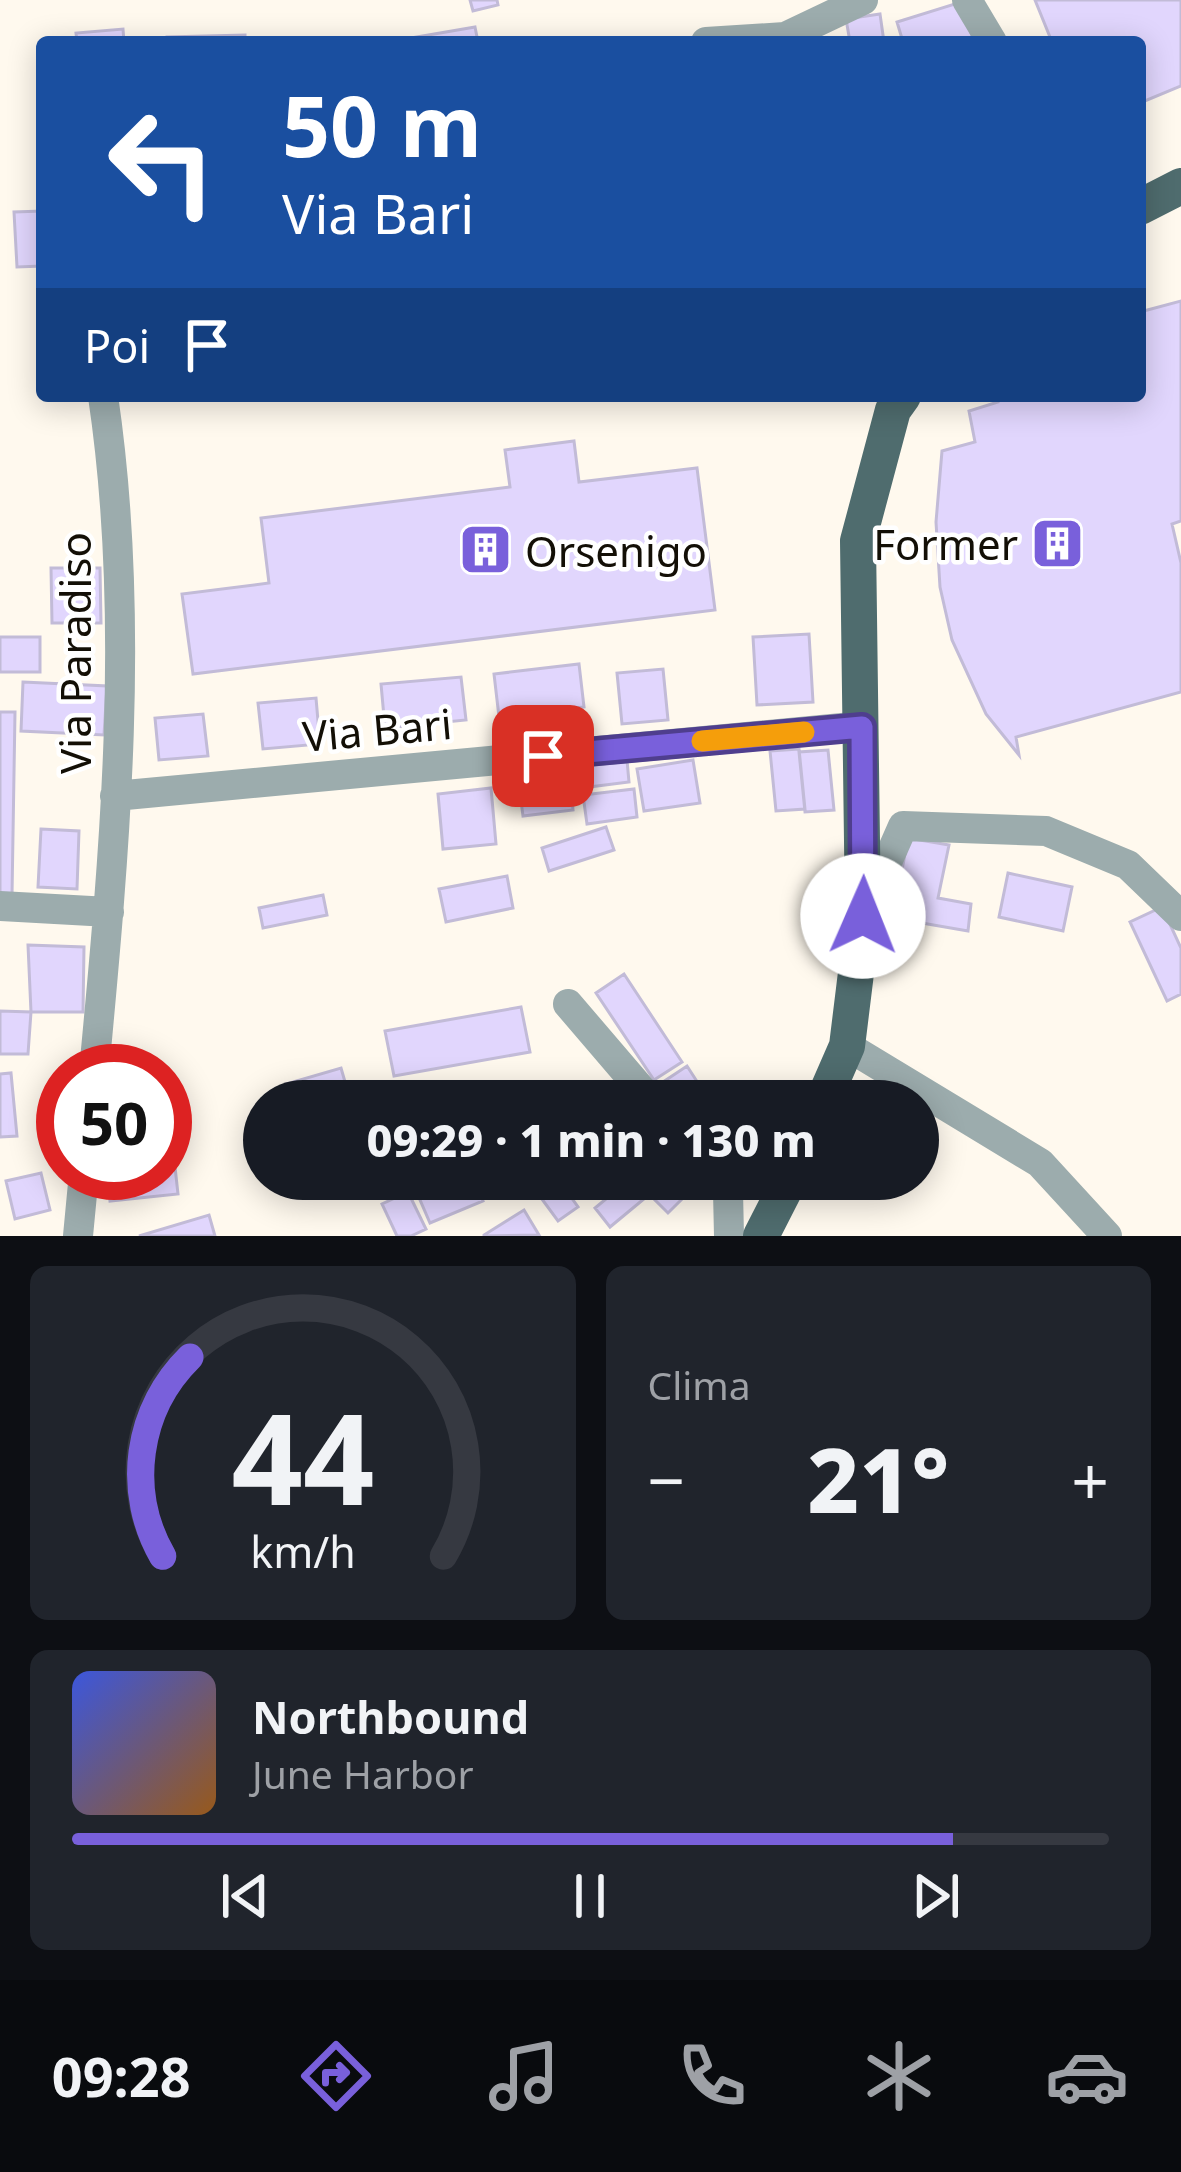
<!DOCTYPE html>
<html lang="it">
<meta charset="utf-8">
<style>
body{margin:0;font-family:"Noto Sans",sans-serif;background:#20242c;color:#f1f3f6;height:100vh;display:flex;flex-direction:column;font-size:45px;white-space:nowrap}
*{box-sizing:border-box;margin:0}
p{font-size:39px;color:#9ea1a6}
.icon{flex:none;width:66px;height:66px;fill:none;stroke:currentColor;stroke-width:2;stroke-linecap:round;stroke-linejoin:round}
.map{position:relative;height:1236px;overflow:hidden}
.drawer{display:flex;flex-direction:column;gap:30px;padding:30px;background:#0d0f14;flex:1}
.drawer>*{flex:none}
.hud{position:absolute;left:36px;top:36px;width:1110px;height:366px;border-radius:12px;box-shadow:0 6px 30px #0003;background:#1a4fa0;color:#fff;overflow:hidden}
.speed{position:absolute;left:36px;top:1044px;display:flex;gap:24px;font-size:60px;font-weight:700;text-align:center}
.speed>*{display:grid;place-content:center;width:156px;height:156px;border-radius:50%;background:#171b24;box-shadow:0 6px 30px #0003;line-height:1}
.speed .limit{border:18px solid #d22;background:#fff;color:#111}
.pin{position:absolute;display:grid;place-items:center;width:102px;height:102px;color:#fff;margin:-51px;border-radius:24px;box-shadow:0 6px 18px #0006}
.me{position:absolute;width:132px;margin:-66px;rotate:1deg;stroke-linejoin:round;filter:drop-shadow(0 0 9px #0008)}
.turn{display:flex;align-items:center;gap:42px;height:252px;padding:0 48px;font-size:54px}
.turn .icon{width:156px;height:156px;stroke-width:2.5}
.turn b{display:block;font-size:84px;line-height:102px}
.then{display:flex;align-items:center;height:114px;padding:0 48px;background:#0003;gap:24px;font-size:45px}
.big{font-size:90px;font-weight:800;line-height:1.1}
.drawer .tile{flex:1;display:flex;flex-direction:column;justify-content:center;gap:18px;min-width:0;padding:0 42px;border-radius:18px;background:#20242c}
.drawer .dial{align-items:center;gap:0}
.dial svg{height:312px;overflow:visible;fill:none;stroke:#363941;stroke-width:7;stroke-linecap:round;text-anchor:middle}
.dial text{fill:#f1f3f6;stroke:none}
.song{display:flex;align-items:center;gap:36px}
.cover{width:144px;height:144px;border-radius:18px;background:linear-gradient(135deg,hsl(230 70% 55%),hsl(30 70% 35%))}
.played{height:12px;border-radius:6px;background:linear-gradient(90deg,#7960db 85%,#363941 85%)}
.keys{display:flex;justify-content:space-around;direction:ltr}
.heat{display:flex;justify-content:space-between;align-items:center;font-size:66px;direction:ltr}
.drawer .tiles{flex:1;display:grid;gap:30px;grid-template-columns:1fr 1fr}
.tile:last-child{grid-column:span 2}
.trip{position:absolute;left:243px;top:1080px;width:696px;height:120px;border-radius:60px;background:#171b24;box-shadow:0 6px 30px #0003;font-weight:800;line-height:120px;text-align:center}
.tab-bar{display:flex;height:192px;justify-content:space-around;align-items:center;background:#090b0e;color:#9ea1a6}
.tab-bar .icon{width:84px;height:84px}
.tab-bar .active{color:#7960db}
.tab-bar b{font-size:54px;color:#f1f3f6}
.map>svg:first-child{display:block}
</style>
<div class="map">
<svg width="1181" height="1236" viewBox="0 0 1181 1236">
<rect width="100%" height="100%" fill="#fff9ee"/>
<path fill="#e1d6fd" stroke="#c2bbd7" stroke-width="3" d="M 470,0 L 497,0 L 498,5 L 473,11 Z
M 1035,0 L 1181,0 L 1181,86 L 1140,103 L 1140,42 L 1052,42 Z
M 961,2 L 974,42 L 903,42 L 897,22 Z
M 880,14 L 884,42 L 850,42 L 846,19 Z
M 475,27 L 478,42 L 412,42 L 411,38 Z
M 123,29 L 124,42 L 77,42 L 76,33 Z
M 245,35 L 245,42 L 167,42 L 167,37 Z
M 42,211 L 42,266 L 17,267 L 14,212 Z
M 1181,301 L 1181,521 L 1172,524 L 1181,563 L 1181,692 L 1016,737 L 1019,755 L 986,714 L 952,640 L 940,587 L 936,522 L 942,451 L 975,442 L 969,411 L 998,402 L 997,396 L 1140,396 L 1140,312 Z
M 574,441 L 579,482 L 697,468 L 715,610 L 193,674 L 182,594 L 269,583 L 261,518 L 510,487 L 505,450 Z
M 51,568 L 100,568 L 101,623 L 52,623 Z
M 809,634 L 813,702 L 757,705 L 753,637 Z
M 0,637 L 40,637 L 40,672 L 0,672 Z
M 579,664 L 584,707 L 499,717 L 494,674 Z
M 663,669 L 668,720 L 622,724 L 617,673 Z
M 461,677 L 466,720 L 385,728 L 381,684 Z
M 23,682 L 107,686 L 104,735 L 21,731 Z
M 316,698 L 320,744 L 263,749 L 258,703 Z
M 0,712 L 15,712 L 12,896 L 0,896 Z
M 203,714 L 208,756 L 159,760 L 155,718 Z
M 799,749 L 805,809 L 776,811 L 770,751 Z
M 828,750 L 834,810 L 805,812 L 799,752 Z
M 627,760 L 629,782 L 589,787 L 586,765 Z
M 693,760 L 700,803 L 644,811 L 637,769 Z
M 571,787 L 573,810 L 523,816 L 520,793 Z
M 491,788 L 496,844 L 443,849 L 438,794 Z
M 634,789 L 637,817 L 587,824 L 583,795 Z
M 606,827 L 614,850 L 549,871 L 542,848 Z
M 41,829 L 79,831 L 77,889 L 38,887 Z
M 908,838 L 949,845 L 938,898 L 971,904 L 968,931 L 893,918 Z
M 1008,873 L 1072,887 L 1063,931 L 999,917 Z
M 507,876 L 513,908 L 446,922 L 439,889 Z
M 323,895 L 327,915 L 263,928 L 259,908 Z
M 1162,907 L 1181,948 L 1181,994 L 1167,1001 L 1130,922 Z
M 28,945 L 84,947 L 83,1012 L 31,1012 Z
M 624,974 L 682,1062 L 654,1080 L 596,993 Z
M 521,1007 L 530,1052 L 394,1076 L 385,1031 Z
M 0,1011 L 31,1012 L 28,1054 L 0,1054 Z
M 687,1066 L 707,1097 L 701,1101 L 663,1101 L 654,1088 Z
M 341,1068 L 350,1099 L 291,1101 L 286,1084 Z
M 11,1073 L 17,1136 L 0,1137 L 0,1074 Z
M 165,1140 L 172,1140 L 178,1194 L 110,1201 L 107,1173 L 165,1173 Z
M 41,1173 L 50,1210 L 15,1219 L 6,1181 Z
M 411,1179 L 474,1179 L 483,1201 L 430,1223 Z
M 553,1179 L 558,1179 L 578,1207 L 558,1221 L 536,1191 Z
M 584,1179 L 618,1179 L 596,1195 Z
M 630,1179 L 668,1179 L 610,1227 L 595,1208 Z
M 676,1179 L 704,1179 L 708,1183 L 692,1197 Z
M 670,1184 L 684,1197 L 668,1213 L 654,1199 Z
M 408,1192 L 426,1229 L 411,1236 L 397,1236 L 382,1204 Z
M 524,1210 L 539,1235 L 484,1236 L 484,1235 Z
M 209,1215 L 215,1236 L 139,1236 Z"/>
<g fill="none" stroke-linecap="round" stroke-linejoin="round">
<path stroke="#9cacad" stroke-width="30" d="M 967,0 L 992,42
M 706,42 L 785,37 L 863,0
M 115,796 L 863,726
M 0,906 L 109,912
M 866,910 L 903,826 L 1046,831 L 1128,865 L 1181,916
M 568,1004 L 651,1101
M 847,1046 L 1040,1163 L 1107,1236
M 94,1071 C 115,849 136,618 103,396
M 718,1179 L 728,1191 L 729,1236
M 78,1236 L 84,1173"/>
<path stroke="#4f6c6e" stroke-width="36" d="M 1140,207 L 1181,186
M 823,1101 L 847,1046 L 863,916 L 858,541 L 893,410 L 903,396
M 761,1236 L 790,1179"/>
</g>
<g fill="none" stroke-linecap="round" stroke-linejoin="round">
<defs>
<path id="route" d="M 543,756 L 862,727 L 863,916"/>
</defs>
<use href="#route" stroke="#4f3e8e" stroke-width="30"/>
<use href="#route" stroke="#7960db" stroke-width="21"/>
<path stroke="#f59e0b" stroke-width="21" d="M 702,741 L 804,732"/>
</g>
<defs>
<symbol id="building-square" viewBox="-11 -11 22 22"><rect x="-9" y="-9" width="18" height="18" rx="4" fill="#7960db" stroke="#fff"/><path d="M-4-6H4V6H1V3H-1V6H-4ZM-2.5-4.3h1.7v1.8h-1.7ZM.8-4.3h1.7v1.8H.8ZM-2.5-1h1.7V.8h-1.7ZM.8-1h1.7V.8H.8Z" fill="#fff"/></symbol>
</defs>
<g fill-rule="evenodd">
<use href="#building-square" x="1028" y="514" width="59" height="59"/>
<use href="#building-square" x="456" y="520" width="59" height="59"/>
</g>
<g text-anchor="middle" dominant-baseline="central" stroke-width="9" stroke-linejoin="round" paint-order="stroke">
<g font-size="42" fill="#130f06" stroke="#fff" text-anchor="end">
<text x="1018" y="543">Former</text>
<text x="525" y="550" text-anchor="start">Orsenigo</text>
</g>
<g font-size="42" fill="#130f06" stroke="#fff">
<text transform="translate(74 653) rotate(-90)">Via Paradiso</text>
<text transform="translate(377 729) rotate(-5)">Via Bari</text>
</g>
</g>
</svg>
<div class="speed"><div class="limit">50</div></div>
<div class="pin" style="left:543px;top:756px;background:#d93025"><svg class="icon" aria-label="arrive" viewBox="0 0 24 24"><path d="M6 21V4h12l-3 4 3 4H6"/></svg></div>
<svg class="me" style="left:863px;top:916px" viewBox="-20 -20 40 40"><circle r="19" fill="#fff"/><path d="M0-13L10 11 0 6-10 11z" fill="#7960db"/></svg>
<div class="trip">09:29 · 1 min · 130 m</div>
<div class="hud">
<div class="turn"><svg class="icon" aria-label="left" viewBox="0 0 24 24"><path d="M17 20v-9H6M10 6l-5 5 5 5"/></svg><div><b>50 m</b>Via Bari</div></div>
<div class="then">Poi<svg class="icon" aria-label="arrive" viewBox="0 0 24 24"><path d="M6 21V4h12l-3 4 3 4H6"/></svg></div>
</div>
</div>
<section class="drawer">
<div class="tiles">
<div class="tile dial"><svg viewBox="0 0 100 80">
<path d="M14 69A42 42 0 1 1 86 69"/>
<path d="M14 69A42 42 0 0 1 21 18" stroke="#7960db"/>
<text x="50" y="56" font-size="32" font-weight="700">44</text>
<text x="50" y="72" font-size="11">km/h</text>
</svg></div>
<div class="tile"><p>Clima</p>
<div class="heat"><a>−</a><b class="big">21°</b><a>+</a></div>
</div>
<div class="tile">
<div class="song"><i class="cover"></i><div><b>Northbound</b><p>June Harbor</p></div></div>
<div class="played"></div>
<div class="keys"><svg class="icon" aria-label="previous" viewBox="0 0 24 24"><path d="M18 5L8 12l10 7zM5 5v14"/></svg><svg class="icon" aria-label="pause" viewBox="0 0 24 24"><path d="M8 5v14M16 5v14"/></svg><svg class="icon" aria-label="next" viewBox="0 0 24 24"><path d="M6 5l10 7-10 7zM19 5v14"/></svg></div>
</div>
</div>
</section>
<nav class="tab-bar">
<b>09:28</b>
<svg class="icon active" aria-label="directions" viewBox="0 0 24 24"><path d="M12 3l9 9-9 9-9-9zM9 14v-3h6M13 9l2 2-2 2"/></svg>
<svg class="icon" aria-label="music" viewBox="0 0 24 24"><path d="M9 18V5l10-2v13"/><circle cx="6" cy="18" r="3"/><circle cx="16" cy="16" r="3"/></svg>
<svg class="icon" aria-label="phone" viewBox="0 0 24 24"><path d="M5 4h4l2 5-3 2q2 4 5 5l2-3 5 2v4C11 20 4 13 5 4z"/></svg>
<svg class="icon" aria-label="climate" viewBox="0 0 24 24"><path d="M12 3v18M4 7l16 10M4 17L20 7"/></svg>
<svg class="icon" aria-label="car" viewBox="0 0 24 24"><path d="M5 17H2v-5l4-1 3-4h7l3 4 3 1v5h-3M9 17h6M6 11h13"/><circle cx="7" cy="17" r="2"/><circle cx="17" cy="17" r="2"/></svg>
</nav>
